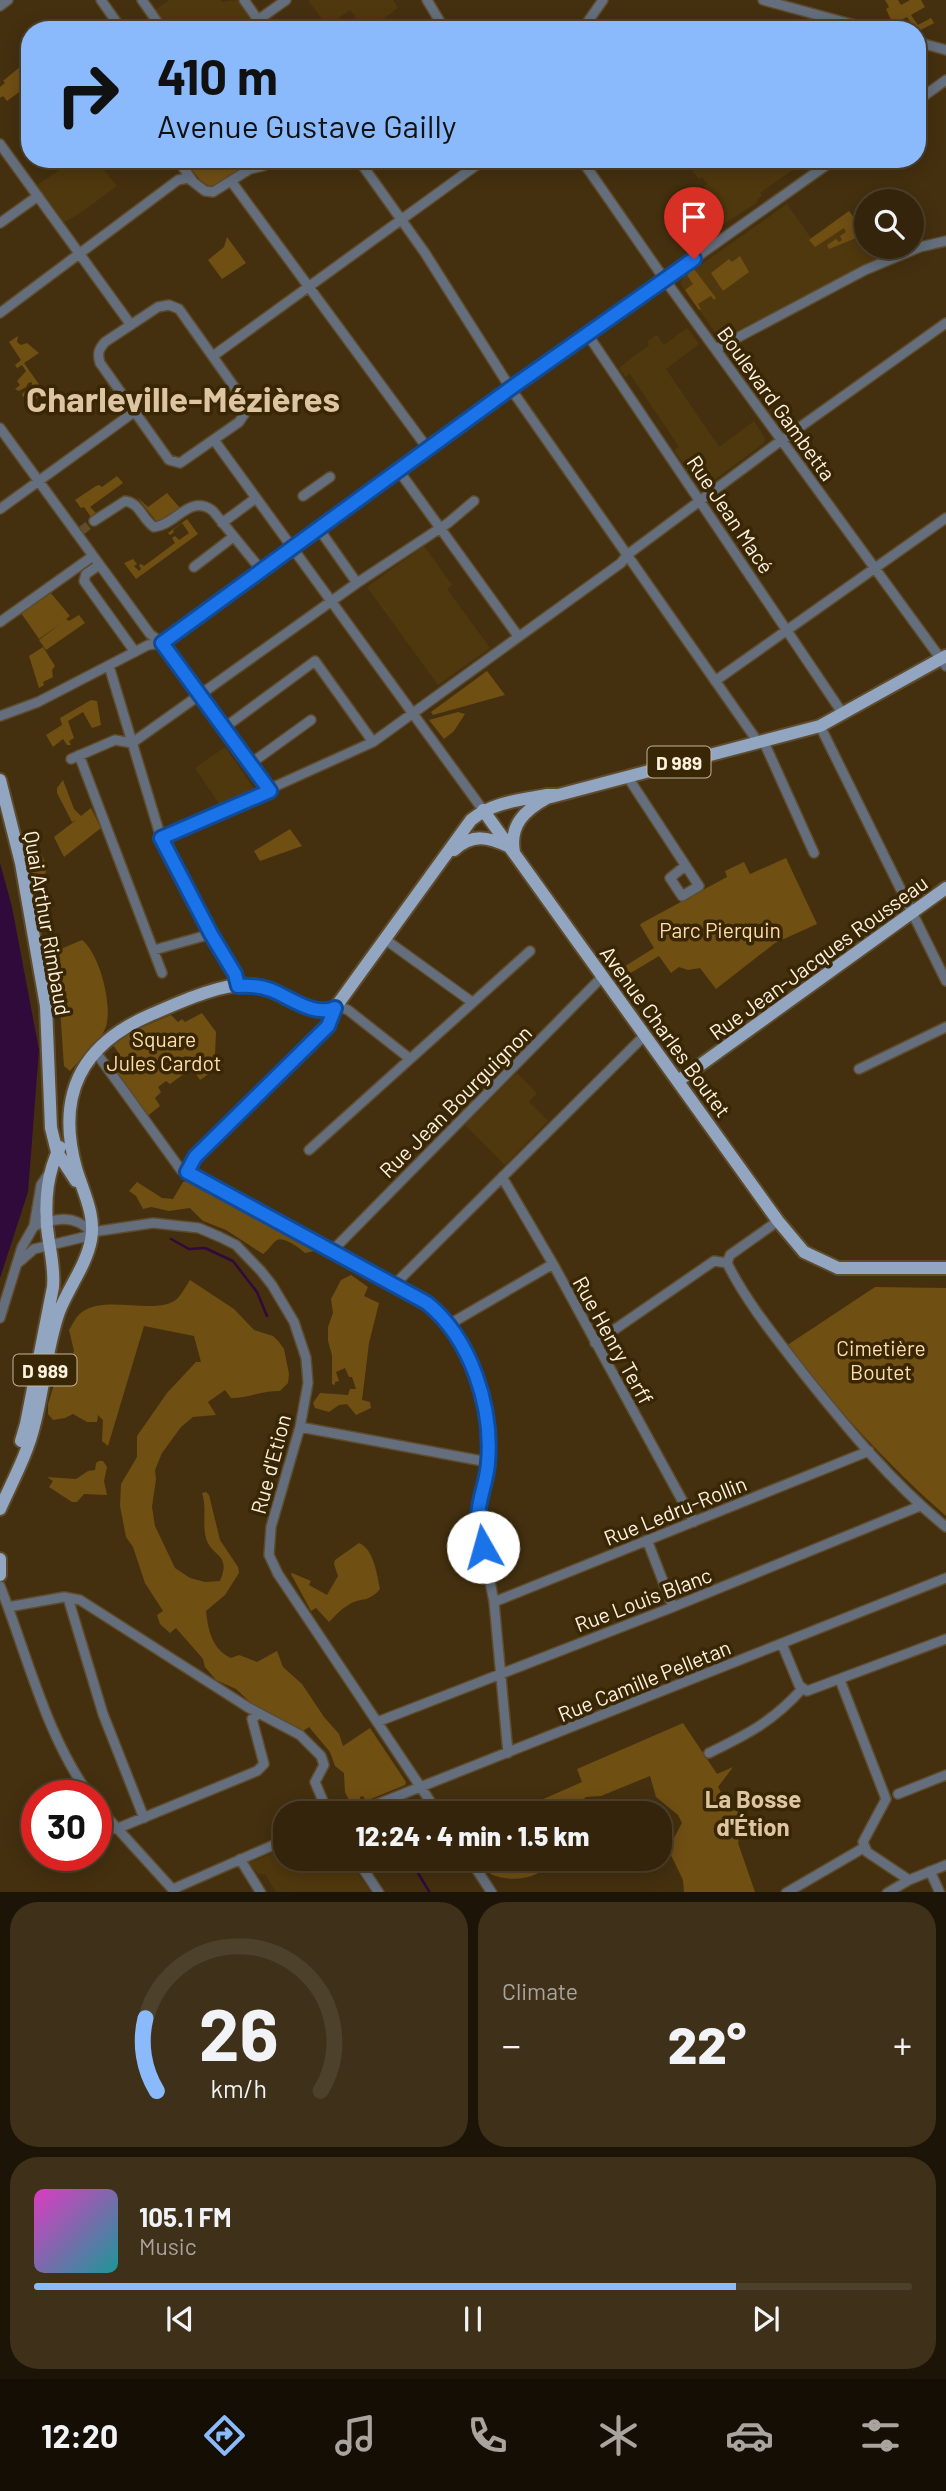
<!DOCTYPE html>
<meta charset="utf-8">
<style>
body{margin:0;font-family:Barlow,sans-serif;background:#3e3019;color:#f1f3f6;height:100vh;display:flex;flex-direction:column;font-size:26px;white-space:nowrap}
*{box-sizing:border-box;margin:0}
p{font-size:23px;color:#a9a49d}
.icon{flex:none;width:38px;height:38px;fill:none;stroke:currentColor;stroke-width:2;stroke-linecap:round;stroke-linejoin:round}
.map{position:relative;height:1892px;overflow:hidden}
.sheet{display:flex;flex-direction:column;gap:10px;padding:10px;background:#1c1406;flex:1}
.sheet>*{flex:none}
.banner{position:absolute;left:21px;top:21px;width:905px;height:147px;border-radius:28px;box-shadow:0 4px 18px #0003,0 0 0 2px #4e412c;background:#8bbafc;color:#111;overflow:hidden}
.controls{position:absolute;left:854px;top:189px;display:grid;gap:14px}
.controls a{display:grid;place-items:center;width:70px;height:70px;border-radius:50%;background:#33240b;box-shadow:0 4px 18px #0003,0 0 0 2px #4e412c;font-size:35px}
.speed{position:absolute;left:21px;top:1780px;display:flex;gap:14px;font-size:35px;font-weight:700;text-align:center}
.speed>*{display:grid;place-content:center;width:91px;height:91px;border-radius:50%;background:#33240b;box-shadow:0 4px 18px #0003,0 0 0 2px #4e412c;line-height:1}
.speed .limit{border:10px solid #d22;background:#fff;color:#111}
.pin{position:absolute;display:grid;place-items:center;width:60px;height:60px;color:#fff;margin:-72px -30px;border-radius:50% 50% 50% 0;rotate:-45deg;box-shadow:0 0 7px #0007}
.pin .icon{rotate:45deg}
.me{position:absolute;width:77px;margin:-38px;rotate:353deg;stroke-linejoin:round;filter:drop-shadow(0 0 5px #0008)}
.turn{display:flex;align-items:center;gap:24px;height:147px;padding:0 21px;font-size:32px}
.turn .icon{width:91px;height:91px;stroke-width:2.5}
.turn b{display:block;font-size:49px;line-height:60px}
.big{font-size:52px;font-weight:800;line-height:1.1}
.sheet .card{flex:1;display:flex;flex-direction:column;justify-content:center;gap:10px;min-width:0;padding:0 24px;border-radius:28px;background:#3e3019}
.sheet .dial{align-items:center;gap:0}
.dial svg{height:182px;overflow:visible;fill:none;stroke:#4e412c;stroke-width:7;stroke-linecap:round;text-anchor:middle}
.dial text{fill:#f1f3f6;stroke:none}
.song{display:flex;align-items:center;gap:21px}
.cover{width:84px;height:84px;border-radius:10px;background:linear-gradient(135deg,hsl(310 70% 55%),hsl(180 70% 35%))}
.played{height:7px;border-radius:4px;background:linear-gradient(90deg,#8bbafc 80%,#4e412c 80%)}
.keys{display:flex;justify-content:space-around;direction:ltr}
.heat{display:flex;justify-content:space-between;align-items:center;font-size:38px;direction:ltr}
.sheet .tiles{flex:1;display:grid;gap:10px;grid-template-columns:1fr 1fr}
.card:last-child{grid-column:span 2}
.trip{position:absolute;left:273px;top:1801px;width:399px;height:70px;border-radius:28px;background:#33240b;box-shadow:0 4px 18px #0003,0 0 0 2px #4e412c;font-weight:800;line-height:70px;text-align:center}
.tabs{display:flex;height:112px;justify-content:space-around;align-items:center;background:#140e04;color:#a9a49d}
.tabs .icon{width:49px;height:49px}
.tabs .selected{color:#8bbafc}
.tabs b{font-size:32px;color:#f1f3f6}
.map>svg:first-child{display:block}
</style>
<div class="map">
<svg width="946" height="1893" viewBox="0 0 946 1893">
<rect width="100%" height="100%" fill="#44300f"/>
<path fill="#50380e" d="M 169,0 L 221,0 L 222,2 L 238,0 L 259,30 L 167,30 L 154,11 Z
M 308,0 L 393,0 L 398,8 L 374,25 L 377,30 L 353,30 L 360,24 L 350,10 L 327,26 Z
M 76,159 L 95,159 L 117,186 L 79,214 L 64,222 L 37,185 Z
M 683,159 L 792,159 L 797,167 L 760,193 L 762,196 L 757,200 L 758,202 L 710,233 L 690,202 L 702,193 L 706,198 L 710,195 L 704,186 L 707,184 L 702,177 L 699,179 Z
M 787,204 L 811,238 L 849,211 L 866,235 L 866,247 L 874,247 L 880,257 L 720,339 L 681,285 L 682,278 Z
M 687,328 L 699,344 L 666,369 L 719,447 L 754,421 L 765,438 L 764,443 L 701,490 L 674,450 L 679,447 L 630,374 L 625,377 L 619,368 L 649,345 L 648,341 L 657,335 L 664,345 Z
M 424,546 L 452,585 L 447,589 L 490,648 L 438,685 L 367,587 Z
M 225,747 L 256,791 L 222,808 L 195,768 Z
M 517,1073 L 537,1093 L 529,1102 L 548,1121 L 505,1165 L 465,1125 Z
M 285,1848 L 285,1858 L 347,1859 L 371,1892 L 276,1892 L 265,1874 L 258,1874 L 249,1863 Z"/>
<path fill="#704f13" d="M 885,0 L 898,0 L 901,5 L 910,0 L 921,0 L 925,7 L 911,15 L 918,25 L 931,18 L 934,23 L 917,32 L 907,17 L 893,24 L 886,9 L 889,7 Z
M 27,61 L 30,64 L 30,84 L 7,101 L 3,96 L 0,98 L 0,87 L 5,83 L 3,81 Z
M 185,159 L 247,159 C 245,173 225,180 214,187 C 200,185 193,170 185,159 Z
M 849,211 L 866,234 L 829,249 L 827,245 L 836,239 L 839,242 L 842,240 L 840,236 L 846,232 L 844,228 L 815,247 L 809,240 Z
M 227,237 L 246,263 L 222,279 L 208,260 L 224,247 Z
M 740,256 L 749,272 L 723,291 L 711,273 L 729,259 L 732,262 Z
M 694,269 L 716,298 L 714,300 L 711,296 L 698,304 L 701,309 L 699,310 L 685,290 L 693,284 L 687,275 Z
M 18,336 L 17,342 L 21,345 L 27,343 L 39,353 L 24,363 L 45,393 L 32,402 L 27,395 L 23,397 L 22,394 L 32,385 L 32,382 L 28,383 L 26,387 L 19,391 L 15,389 L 20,385 L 17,381 L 26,371 L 22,365 L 17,368 L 15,365 L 21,360 L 9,342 Z
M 117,476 L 123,483 L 90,507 L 96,513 L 91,517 L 84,507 L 81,508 L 75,500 L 96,486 L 99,485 L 102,487 Z
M 167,493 L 180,508 L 157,522 L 137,497 L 148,507 Z
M 187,519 L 198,534 L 136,579 L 124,563 L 133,559 L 137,564 L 134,566 L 139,571 L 141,569 L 139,565 L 141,564 L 144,566 L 175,543 L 172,538 L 175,536 L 179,540 L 189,533 L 182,523 L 173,530 L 174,532 L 170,535 L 168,533 Z
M 50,592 L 70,616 L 66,619 L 69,621 L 79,615 L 85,623 L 46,650 L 39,640 L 64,621 L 39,639 L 21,613 Z
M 43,647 L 55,666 L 52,670 L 53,677 L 43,682 L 44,685 L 39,688 L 29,656 Z
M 487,671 L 505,695 L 433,715 L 431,712 Z
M 91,700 L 97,701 L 101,725 L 92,728 L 83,712 L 68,721 L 74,738 L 69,741 L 71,745 L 67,745 L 63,739 L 53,747 L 46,735 L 62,725 L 60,718 Z
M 458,712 L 465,714 L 454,731 L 444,739 L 429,720 Z
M 63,780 L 74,809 L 81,816 L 91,808 L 101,828 L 64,857 L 54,837 L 76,820 L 72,822 L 57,793 L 57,788 Z
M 29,829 L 45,862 L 46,873 L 29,880 C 26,864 16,841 29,829 Z
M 290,829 L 302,846 L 260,861 L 254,851 Z
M 786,858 L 817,924 L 775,943 L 716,989 L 700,968 L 688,970 L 679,967 L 671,973 L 659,956 L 619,980 L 614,973 L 654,948 L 640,925 L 642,923 L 727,877 L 725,871 L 744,862 L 750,874 Z
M 82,940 C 100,954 114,1009 105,1029 C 99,1044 81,1058 70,1071 L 64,1066 L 56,951 Z
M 202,1013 L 216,1032 L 215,1055 L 223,1064 L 200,1080 L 192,1068 L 170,1084 L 166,1081 L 158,1087 L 161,1092 L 155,1098 L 160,1106 L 146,1117 L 110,1066 L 120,1055 L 113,1045 L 131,1032 L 171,1015 L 178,1022 L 182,1019 L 185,1022 Z
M 191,1180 L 314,1251 L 305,1253 C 300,1248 283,1236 277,1240 C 272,1243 269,1250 263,1254 L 226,1230 L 203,1221 L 190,1208 L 169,1211 L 151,1207 L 143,1209 L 136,1196 L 129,1191 L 137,1182 L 162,1198 L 173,1199 L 183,1182 Z
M 351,1275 L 368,1287 L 364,1296 L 379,1303 L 369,1343 L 362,1400 L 370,1402 L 371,1408 L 356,1415 L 347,1404 L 339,1405 L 329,1412 L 315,1408 L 313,1403 L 320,1393 L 348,1395 L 350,1389 L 356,1389 L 352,1377 L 349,1377 L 345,1368 L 336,1372 L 339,1381 L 335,1382 L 335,1385 L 332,1384 L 332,1355 L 328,1341 L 328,1327 L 333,1313 L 331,1299 L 341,1280 Z
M 190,1280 L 234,1309 L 254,1330 L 273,1336 L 279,1342 L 284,1349 L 289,1374 L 288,1383 L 280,1391 C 261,1391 247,1398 231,1398 L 225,1390 L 208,1402 L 216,1415 L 193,1417 L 181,1427 L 162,1453 L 155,1470 L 156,1479 L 152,1507 L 155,1526 L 175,1568 L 190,1578 L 205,1582 L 220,1581 C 232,1553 211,1557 206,1538 C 202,1523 207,1507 202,1493 L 206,1492 L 209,1495 L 220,1540 L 238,1567 L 239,1573 L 225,1595 L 206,1611 C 208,1630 212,1649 231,1658 L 239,1655 L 257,1662 L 277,1651 L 283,1667 L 302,1684 L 324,1717 L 339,1734 L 343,1746 L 370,1728 L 406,1782 L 405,1785 L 366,1801 L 363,1796 L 360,1797 L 361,1802 L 357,1804 L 350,1802 L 345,1792 L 344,1773 L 335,1766 L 330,1752 L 309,1727 L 303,1731 L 252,1704 L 236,1689 L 216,1680 L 205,1667 L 203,1659 L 176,1628 L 170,1633 L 160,1624 L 157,1615 L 163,1611 L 145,1583 L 133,1547 L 126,1537 L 120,1506 L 121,1484 L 137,1457 L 137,1436 L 167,1393 L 196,1362 L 201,1362 L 194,1336 L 144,1326 L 108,1446 L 102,1441 L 103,1420 L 98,1415 L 97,1422 L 87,1422 L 73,1414 L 65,1418 L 53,1420 L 48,1414 L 48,1404 L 60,1365 L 69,1361 L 74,1351 L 69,1330 C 73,1324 76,1316 82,1312 C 107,1294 158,1317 178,1298 C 182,1293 186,1286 190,1280 Z
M 875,1287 L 946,1288 L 946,1516 C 887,1465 835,1406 786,1346 Z
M 99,1461 L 103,1461 L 107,1467 L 104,1481 L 107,1495 L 84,1494 L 77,1502 L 72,1502 L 49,1487 L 53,1481 L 47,1477 L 76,1479 L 88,1471 L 95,1470 L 96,1463 Z
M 359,1543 C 374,1549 377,1575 380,1589 C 368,1603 362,1597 350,1604 C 341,1609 336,1615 329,1622 L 316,1608 L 311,1611 L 291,1574 L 292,1573 L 311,1581 L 309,1585 L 327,1595 L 338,1576 L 334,1564 L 335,1560 Z
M 683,1723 L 717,1774 L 733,1767 L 718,1787 L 732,1811 L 746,1807 L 738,1843 L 755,1892 L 684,1892 L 683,1880 L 668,1849 L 682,1823 L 678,1815 L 656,1797 L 650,1776 L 601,1796 L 586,1797 L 566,1813 L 531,1813 L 533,1812 L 530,1805 L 582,1782 L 577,1769 Z
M 512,1858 L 553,1858 L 553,1859 C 541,1880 511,1883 490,1874 Z"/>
<path fill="#2f0a3b" d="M 0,863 L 12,907 L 39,1050 L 28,1192 L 0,1278 Z"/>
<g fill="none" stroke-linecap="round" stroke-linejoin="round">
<path stroke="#2f0a3b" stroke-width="2.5" d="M 171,1239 L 189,1249 L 205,1248 L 233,1261 L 257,1292 L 267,1316
M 413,1858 L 418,1873 L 430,1893"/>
<path stroke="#604d2e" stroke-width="9" stroke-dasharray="9 4.5" stroke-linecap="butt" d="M 81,531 L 94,521"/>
<defs>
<path id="minor" d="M 101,0 L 122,30
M 142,0 L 163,30
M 244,0 L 265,30
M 427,0 L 445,30
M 763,0 L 873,30
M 0,6 L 8,0
M 258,20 L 286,0
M 582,30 L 603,0
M 917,42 L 946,50
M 917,101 L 946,80
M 0,144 L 131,325
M 177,159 L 192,180
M 358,159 L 425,253 L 511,389 L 758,742
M 581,159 L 665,280 L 946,666
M 231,181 L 428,449
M 0,223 L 38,196
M 169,305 L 179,309 L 245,402 L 245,413 L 239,422 L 180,463 L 169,460 L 100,363 C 97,353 99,349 105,342 L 158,307 Z
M 0,313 L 178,180 L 188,178 L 205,191 L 213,192 L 250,169 L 263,166 L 272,159
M 588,335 L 843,714
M 716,349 L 865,270 L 920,247 L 946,241
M 213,356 L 485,159
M 0,428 L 150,634 L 162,643 L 270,791
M 214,440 L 483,810
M 399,471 L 518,636
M 303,496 L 330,477
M 0,509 L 134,412
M 94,521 L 125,501 C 140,503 142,519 154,527 C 176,525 190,493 213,511 L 262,571
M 222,523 L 256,498
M 319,529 L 357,583
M 99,565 L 86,574 L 84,581 L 135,652
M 194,567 L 233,537
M 0,622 L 93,556
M 109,666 L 161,838 L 211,934 L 235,974 L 238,986
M 715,681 L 946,518
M 0,716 L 38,702 L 148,645 L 162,643 L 513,387 L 835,159
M 820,726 L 946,981
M 224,728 L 315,661 L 373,742
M 763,740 L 814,853
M 79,755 L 162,973
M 71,759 L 115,740 L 132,743 L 357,583 L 448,523 L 474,501
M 250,764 L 311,720
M 627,776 L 699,886 L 682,896 L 670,878 L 685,866
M 161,838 L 373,742 L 621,563 L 627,555 L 779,442 L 946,323
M 386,940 L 472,1002
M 154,950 L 211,934
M 338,1006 L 348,1010 L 409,1058
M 95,1051 L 181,1170 L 275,1218 L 427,1303 L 448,1325 L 468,1357 L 488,1424 L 488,1462 L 478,1520 L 494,1602 L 508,1753
M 859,1069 L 946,1027
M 309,1150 L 530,951
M 187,1172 L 195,1157 L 328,1026 L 335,1008
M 502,1177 L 553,1264 L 694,1522
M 34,1226 L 41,1185 L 47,1176
M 92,1232 L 153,1223 L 199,1228 L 220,1237 L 236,1245 L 261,1271 L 272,1285 L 294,1322 L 306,1358 L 308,1383 L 300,1427 L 271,1527 L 269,1555 L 278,1574 L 438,1813
M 333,1250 L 603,976
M 18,1263 L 34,1249 L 84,1237 L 92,1232
M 727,1263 C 747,1303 776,1338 803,1373 C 847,1428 892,1483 946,1527
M 727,1263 L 730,1255 L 778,1221
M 397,1286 L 399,1280 L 645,1035
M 0,1318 L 22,1247 L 34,1226 C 56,1218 74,1214 92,1232
M 448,1325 L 553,1264
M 595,1343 L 714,1261 L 727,1263
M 300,1427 L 488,1462
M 647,1540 L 673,1607
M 0,1586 C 28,1657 45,1733 90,1796
M 68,1598 L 103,1714 L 144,1818
M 494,1602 L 869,1451
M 8,1607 L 64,1597 L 80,1600 L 249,1708 L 300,1735 L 321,1756 L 324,1765 L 315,1782 L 328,1813
M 782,1644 L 799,1685 L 807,1691 L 946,1639
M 840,1680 L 886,1799 L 863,1842 L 867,1852 L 909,1880
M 377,1722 L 673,1607 L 920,1506
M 709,1753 C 748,1734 772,1722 802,1689
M 898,1794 L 946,1775
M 96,1805 L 175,1892
M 355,1813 L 946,1578
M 116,1829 L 257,1771 L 264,1764 L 252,1719 L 259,1713
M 356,1858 L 379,1893
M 469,1858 L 492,1893
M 240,1859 L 261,1893
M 930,1871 L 940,1893
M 173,1889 L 285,1840
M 786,1893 L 865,1847
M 887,1893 L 909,1880 L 946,1865"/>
<path id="major" d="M 0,780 L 21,863 L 46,1006 L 51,1128 L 57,1152 L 76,1181
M 483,810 L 778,1221 L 804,1252 L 838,1268 L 946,1268
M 454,850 C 473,833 488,837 510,847
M 514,852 C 509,825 525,810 547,798 L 820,726 L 946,656
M 678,1081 L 946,888
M 21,1441 L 26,1424 L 53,1287 C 55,1266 49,1248 47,1227 C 45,1199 47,1173 60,1147
M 0,1509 C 12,1482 27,1455 34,1426 C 44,1389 46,1349 59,1312 C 68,1288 86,1266 91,1240 C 96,1215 83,1192 76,1168 C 56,1095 81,1045 150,1015 C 178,1003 220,983 251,985 C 278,987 309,1019 335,1008 L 471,820 C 493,802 520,800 547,795 L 556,795
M 0,1559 L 0,1575"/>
</defs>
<use href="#minor" stroke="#5e4b2c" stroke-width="12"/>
<use href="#major" stroke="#5e4b2c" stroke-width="16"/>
<use href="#minor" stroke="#646e7c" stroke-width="9"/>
<use href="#major" stroke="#92a6c2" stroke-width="12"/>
</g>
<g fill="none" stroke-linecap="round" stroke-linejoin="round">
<defs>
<path id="route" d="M 483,1547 C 482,1539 479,1529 478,1521 C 477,1502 487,1482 488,1463 C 493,1407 471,1339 427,1303 L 187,1172 L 195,1157 L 328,1026 L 335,1008 C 314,1017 291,998 271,990 C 260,986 250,985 238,986 L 235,974 L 211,934 L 161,838 L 270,791 L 162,643 L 511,388 L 694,259"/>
</defs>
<use href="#route" stroke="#114b97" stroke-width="18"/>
<use href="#route" stroke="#1a73e8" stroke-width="12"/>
</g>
<g text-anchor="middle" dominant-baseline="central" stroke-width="7" stroke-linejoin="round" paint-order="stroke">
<g fill="#392604" stroke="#c2b49d" stroke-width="2">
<rect x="647.5" y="746.5" width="63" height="31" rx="5"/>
<rect x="13.5" y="1354.5" width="63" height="31" rx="5"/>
</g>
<g font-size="19" font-weight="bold" fill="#fdf1df">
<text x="679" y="762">D 989</text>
<text x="45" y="1370">D 989</text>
</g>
<g font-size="21" fill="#fdf1df" stroke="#392604">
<text transform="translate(777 403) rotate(54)">Boulevard Gambetta</text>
<text transform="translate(731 514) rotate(56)">Rue Jean Macé</text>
<text transform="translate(48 923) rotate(80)">Quai Arthur Rimbaud</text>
<text transform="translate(818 957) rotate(-36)">Rue Jean-Jacques Rousseau</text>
<text transform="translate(666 1031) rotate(54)">Avenue Charles Boutet</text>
<text transform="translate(455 1101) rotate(-45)">Rue Jean Bourguignon</text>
<text transform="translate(614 1340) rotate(61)">Rue Henry Terff</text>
<text transform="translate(270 1464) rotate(-75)">Rue d'Etion</text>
<text transform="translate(675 1510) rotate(-22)">Rue Ledru-Rollin</text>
<text transform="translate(643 1599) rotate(-21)">Rue Louis Blanc</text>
<text transform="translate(644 1680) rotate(-22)">Rue Camille Pelletan</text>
</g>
<g font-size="21" fill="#ffddab" stroke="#392604">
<text x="720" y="929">Parc Pierquin</text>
<text x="164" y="1038">Square<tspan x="164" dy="24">Jules Cardot</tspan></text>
<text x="881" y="1347">Cimetière<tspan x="881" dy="24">Boutet</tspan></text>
</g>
<g font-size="24" font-weight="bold" fill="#dec5a2" stroke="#392604">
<text x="753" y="1798">La Bosse<tspan x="753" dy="28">d'Étion</tspan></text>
</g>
<g font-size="35" font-weight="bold" fill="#dec5a2" stroke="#392604">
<text x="183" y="398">Charleville-Mézières</text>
</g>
</g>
</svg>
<div class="controls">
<a><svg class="icon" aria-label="search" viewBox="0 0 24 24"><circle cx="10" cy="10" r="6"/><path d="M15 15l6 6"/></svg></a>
</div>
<div class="speed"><div class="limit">30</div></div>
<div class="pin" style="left:694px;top:259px;background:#d93025"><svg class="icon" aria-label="arrive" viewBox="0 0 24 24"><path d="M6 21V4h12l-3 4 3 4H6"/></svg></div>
<svg class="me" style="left:483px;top:1547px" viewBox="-20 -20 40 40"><circle r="19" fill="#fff"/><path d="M0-13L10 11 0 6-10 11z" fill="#1a73e8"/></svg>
<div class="trip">12:24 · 4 min · 1.5 km</div>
<div class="banner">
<div class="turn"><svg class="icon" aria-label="right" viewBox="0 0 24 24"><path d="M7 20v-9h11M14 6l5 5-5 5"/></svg><div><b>410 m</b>Avenue Gustave Gailly</div></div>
</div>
</div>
<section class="sheet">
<div class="tiles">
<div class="card dial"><svg viewBox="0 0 100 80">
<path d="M14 69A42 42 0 1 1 86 69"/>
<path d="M14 69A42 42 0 0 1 9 37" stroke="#8bbafc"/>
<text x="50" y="56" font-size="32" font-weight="700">26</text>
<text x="50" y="72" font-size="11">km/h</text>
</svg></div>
<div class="card"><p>Climate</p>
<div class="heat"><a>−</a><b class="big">22°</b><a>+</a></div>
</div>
<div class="card">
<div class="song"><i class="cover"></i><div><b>105.1 FM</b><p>Music</p></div></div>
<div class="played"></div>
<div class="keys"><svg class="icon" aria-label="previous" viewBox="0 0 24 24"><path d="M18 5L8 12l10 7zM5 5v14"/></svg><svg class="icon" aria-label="pause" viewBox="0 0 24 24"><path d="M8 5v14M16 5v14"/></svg><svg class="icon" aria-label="next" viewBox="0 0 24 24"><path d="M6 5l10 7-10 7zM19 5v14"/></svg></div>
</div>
</div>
</section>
<nav class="tabs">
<b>12:20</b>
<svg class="icon selected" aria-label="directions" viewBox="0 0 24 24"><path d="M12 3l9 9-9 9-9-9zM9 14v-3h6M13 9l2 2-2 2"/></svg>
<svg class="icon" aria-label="music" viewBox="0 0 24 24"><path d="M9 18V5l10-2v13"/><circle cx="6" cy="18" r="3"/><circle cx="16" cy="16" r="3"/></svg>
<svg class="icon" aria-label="phone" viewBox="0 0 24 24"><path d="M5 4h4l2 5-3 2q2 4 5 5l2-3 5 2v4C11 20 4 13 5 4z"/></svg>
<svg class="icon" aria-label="climate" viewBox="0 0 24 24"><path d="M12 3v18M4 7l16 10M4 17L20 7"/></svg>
<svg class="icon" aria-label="car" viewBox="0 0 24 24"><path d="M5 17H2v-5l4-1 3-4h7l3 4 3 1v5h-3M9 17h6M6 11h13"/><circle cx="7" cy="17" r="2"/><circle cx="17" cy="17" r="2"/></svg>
<svg class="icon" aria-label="filters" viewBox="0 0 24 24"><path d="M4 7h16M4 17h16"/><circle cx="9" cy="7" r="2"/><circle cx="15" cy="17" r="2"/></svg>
</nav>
